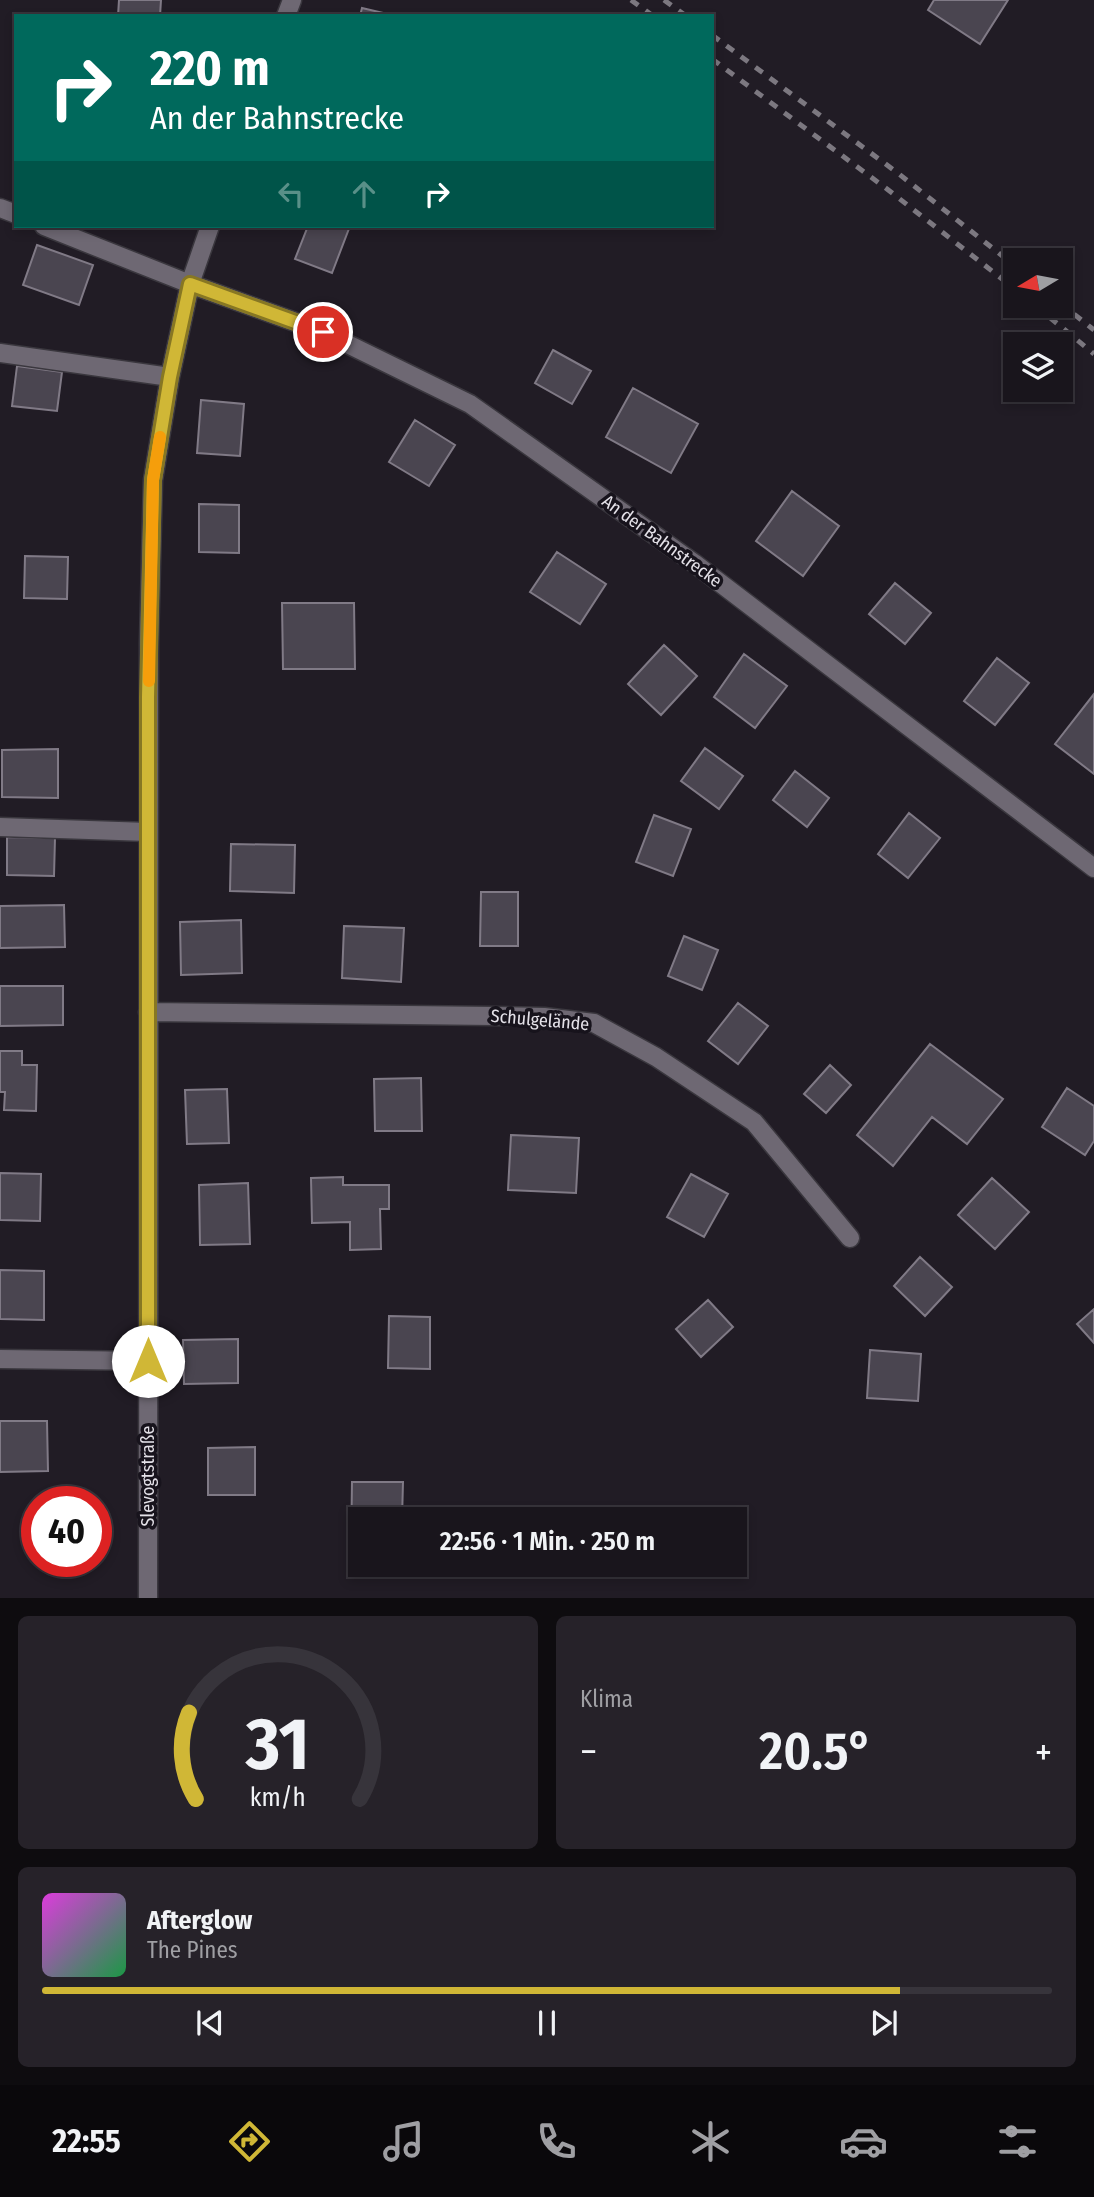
<!DOCTYPE html>
<html lang="de">
<meta charset="utf-8">
<style>
body{margin:0;font-family:"Fira Sans Condensed",sans-serif;background:#262229;color:#f1f3f6;height:100vh;display:flex;flex-direction:column;font-size:26px;white-space:nowrap}
*{box-sizing:border-box;margin:0}
p{font-size:23px;color:#9f9fa3}
.icon{flex:none;width:38px;height:38px;fill:none;stroke:currentColor;stroke-width:2;stroke-linecap:round;stroke-linejoin:round}
.map{position:relative;height:1598px;overflow:hidden}
.drawer{display:flex;flex-direction:column;gap:18px;padding:18px;background:#0e0c0f;flex:1}
.drawer>*{flex:none}
.guide{position:absolute;left:14px;top:14px;width:700px;height:214px;border-radius:0px;box-shadow:0 4px 10px #0003,0 0 0 2px #37343b;background:#00695c;color:#fff;overflow:hidden}
.needle{width:46px;rotate:260deg}
.controls{position:absolute;left:1003px;top:248px;display:grid;gap:14px}
.controls a{display:grid;place-items:center;width:70px;height:70px;border-radius:0px;background:#19151c;box-shadow:0 4px 10px #0003,0 0 0 2px #37343b;font-size:35px}
.speed{position:absolute;left:21px;top:1486px;display:flex;gap:14px;font-size:35px;font-weight:700;text-align:center}
.speed>*{display:grid;place-content:center;width:91px;height:91px;border-radius:50%;background:#19151c;box-shadow:0 4px 10px #0003,0 0 0 2px #37343b;line-height:1}
.speed .limit{border:10px solid #d22;background:#fff;color:#111}
.pin{position:absolute;display:grid;place-items:center;width:60px;height:60px;color:#fff;margin:-30px;border:4px solid #fff;border-radius:50%;box-shadow:0 2px 7px #0007}
.me{position:absolute;width:77px;margin:-38px;rotate:0deg;stroke-linejoin:round;filter:drop-shadow(0 0 5px #0008)}
.turn{display:flex;align-items:center;gap:24px;height:147px;padding:0 21px;font-size:32px}
.turn .icon{width:91px;height:91px;stroke-width:2.5}
.turn b{display:block;font-size:49px;line-height:60px}
.lanes{display:flex;align-items:center;height:66px;padding:0 21px;background:#0003;justify-content:center;gap:35px;direction:ltr}
.lanes .off{opacity:.35}
.big{font-size:52px;font-weight:600;line-height:1.1}
.drawer .card{flex:1;display:flex;flex-direction:column;justify-content:center;gap:10px;min-width:0;padding:0 24px;border-radius:10px;background:#262229}
.drawer .dial{align-items:center;gap:0}
.dial svg{height:182px;overflow:visible;fill:none;stroke:#37343b;stroke-width:7;stroke-linecap:round;text-anchor:middle}
.dial text{fill:#f1f3f6;stroke:none}
.song{display:flex;align-items:center;gap:21px}
.cover{width:84px;height:84px;border-radius:10px;background:linear-gradient(135deg,hsl(300 70% 55%),hsl(140 70% 35%))}
.played{height:7px;border-radius:4px;background:linear-gradient(90deg,#d0b736 85%,#37343b 85%)}
.keys{display:flex;justify-content:space-around;direction:ltr}
.heat{display:flex;justify-content:space-between;align-items:center;font-size:38px;direction:ltr}
.drawer .tiles{flex:1;display:grid;gap:18px;grid-template-columns:1fr 1fr}
.card:last-child{grid-column:span 2}
.trip{position:absolute;left:348px;top:1507px;width:399px;height:70px;border-radius:0px;background:#19151c;box-shadow:0 4px 10px #0003,0 0 0 2px #37343b;font-weight:600;line-height:70px;text-align:center}
.tabs{display:flex;height:112px;justify-content:space-around;align-items:center;background:#0a080b;color:#9f9fa3}
.tabs .icon{width:49px;height:49px}
.tabs .selected{color:#d0b736}
.tabs b{font-size:32px;color:#f1f3f6}
.map>svg:first-child{display:block}
</style>
<div class="map">
<svg width="1094" height="1599" viewBox="0 0 1094 1599">
<rect width="100%" height="100%" fill="#211c25"/>
<path fill="#4a4550" stroke="#807a86" stroke-width="2" d="M 119,0 L 161,0 L 160,16 L 118,16 Z
M 934,0 L 1008,0 L 980,44 L 928,10 Z
M 362,8 L 396,16 L 360,16 Z
M 308,226 L 350,226 L 332,273 L 295,259 Z
M 37,245 L 93,265 L 79,305 L 23,285 Z
M 553,350 L 591,371 L 572,404 L 535,383 Z
M 17,366 L 62,372 L 57,411 L 12,406 Z
M 633,388 L 698,424 L 671,473 L 606,437 Z
M 201,400 L 244,404 L 240,456 L 197,453 Z
M 415,420 L 455,445 L 429,486 L 389,462 Z
M 792,491 L 839,526 L 803,576 L 756,541 Z
M 199,504 L 239,505 L 239,553 L 199,552 Z
M 557,552 L 606,584 L 580,624 L 530,592 Z
M 25,556 L 68,557 L 67,599 L 24,598 Z
M 895,583 L 931,613 L 905,644 L 869,614 Z
M 282,603 L 354,603 L 355,669 L 283,669 Z
M 664,645 L 697,676 L 661,715 L 628,684 Z
M 744,654 L 787,686 L 755,728 L 714,697 Z
M 997,658 L 1029,683 L 995,725 L 964,701 Z
M 1094,694 L 1094,774 L 1055,744 Z
M 705,748 L 743,776 L 719,809 L 681,781 Z
M 58,749 L 58,798 L 2,797 L 2,750 Z
M 795,771 L 829,798 L 807,827 L 773,800 Z
M 909,813 L 940,838 L 908,878 L 878,854 Z
M 654,815 L 691,829 L 673,876 L 636,862 Z
M 7,837 L 55,838 L 54,876 L 7,875 Z
M 231,844 L 295,845 L 294,893 L 230,891 Z
M 481,892 L 518,892 L 518,946 L 480,946 Z
M 64,905 L 65,947 L 0,948 L 0,906 Z
M 241,920 L 242,973 L 181,975 L 180,922 Z
M 344,926 L 404,928 L 401,982 L 342,978 Z
M 684,936 L 718,950 L 702,990 L 668,976 Z
M 0,986 L 63,986 L 63,1025 L 0,1026 Z
M 738,1003 L 768,1026 L 738,1064 L 708,1041 Z
M 930,1044 L 1003,1099 L 967,1144 L 932,1117 L 893,1166 L 857,1135 Z
M 0,1051 L 22,1051 L 22,1065 L 37,1065 L 36,1111 L 4,1110 L 5,1092 L 0,1092 Z
M 830,1065 L 851,1085 L 826,1113 L 804,1094 Z
M 421,1078 L 422,1131 L 375,1131 L 374,1079 Z
M 1067,1088 L 1094,1106 L 1094,1141 L 1085,1155 L 1042,1127 Z
M 227,1089 L 229,1143 L 187,1144 L 185,1090 Z
M 511,1135 L 579,1138 L 576,1193 L 508,1190 Z
M 0,1173 L 41,1174 L 40,1221 L 0,1220 Z
M 691,1174 L 728,1194 L 704,1237 L 667,1217 Z
M 343,1177 L 343,1185 L 389,1185 L 389,1209 L 380,1209 L 381,1249 L 350,1250 L 350,1222 L 312,1223 L 311,1178 Z
M 992,1178 L 1029,1212 L 995,1249 L 958,1215 Z
M 248,1183 L 250,1244 L 200,1245 L 199,1185 Z
M 920,1257 L 952,1287 L 925,1316 L 894,1286 Z
M 0,1270 L 44,1271 L 44,1320 L 0,1319 Z
M 708,1300 L 733,1327 L 701,1357 L 676,1329 Z
M 1094,1309 L 1094,1343 L 1077,1324 Z
M 389,1316 L 430,1317 L 430,1369 L 388,1368 Z
M 238,1339 L 238,1383 L 184,1384 L 183,1340 Z
M 870,1350 L 921,1354 L 918,1401 L 867,1398 Z
M 0,1421 L 47,1421 L 48,1471 L 0,1472 Z
M 255,1447 L 255,1495 L 208,1495 L 208,1448 Z
M 352,1482 L 403,1482 L 402,1519 L 360,1519 L 360,1549 L 351,1549 Z"/>
<g fill="none" stroke-linecap="round" stroke-linejoin="round">
<defs>
<path id="minor" d="M 286,16 L 292,0
M 0,208 L 16,214
M 44,226 L 190,284 L 323,332 L 470,404 L 694,563 L 1094,868
M 0,353 L 170,377
M 0,827 L 148,832
M 148,1012 L 493,1016 L 544,1017 L 594,1023 L 656,1057 L 754,1122 L 850,1238
M 0,1359 L 148,1361
M 148,1599 L 149,643 L 153,480 L 170,377 L 190,284 L 210,226"/>
</defs>
<use href="#minor" stroke="#3a373e" stroke-width="21"/>
<use href="#minor" stroke="#6e6873" stroke-width="18"/>
<path stroke="#7c7880" stroke-width="5" stroke-dasharray="9 9" stroke-linecap="butt" d="M 631,0 L 653,16
M 664,0 L 686,16
M 712,35 L 899,174 L 1015,266
M 712,59 L 887,189 L 1015,289
M 1060,303 L 1094,330
M 1036,306 L 1094,354"/>
</g>
<g fill="none" stroke-linecap="round" stroke-linejoin="round">
<defs>
<path id="route" d="M 148,1361 L 148,697 L 153,480 L 170,377 L 190,284 L 323,332"/>
</defs>
<use href="#route" stroke="#877723" stroke-width="18"/>
<use href="#route" stroke="#d0b736" stroke-width="12"/>
<path stroke="#f59e0b" stroke-width="12" d="M 149,681 L 153,480 L 160,437"/>
</g>
<g text-anchor="middle" dominant-baseline="central" stroke-width="7" stroke-linejoin="round" paint-order="stroke">
<g font-size="18" fill="#e4e1e8" stroke="#17131c">
<text transform="translate(662 541) rotate(36)">An der Bahnstrecke</text>
<text transform="translate(540 1020) rotate(5)">Schulgelände</text>
<text transform="translate(148 1476) rotate(-90)">Slevogtstraße</text>
</g>
</g>
</svg>
<div class="controls">
<a><svg class="needle" viewBox="-14 -14 28 28"><path d="M0-13l5 13h-10z" fill="#e53935"/><path d="M0 13l5-13h-10z" fill="#9f9fa3"/></svg></a>
<a><svg class="icon" aria-label="layers" viewBox="0 0 24 24"><path d="M12 4l9 5-9 5-9-5zM3 14l9 5 9-5"/></svg></a>
</div>
<div class="speed"><div class="limit">40</div></div>
<div class="pin" style="left:323px;top:332px;background:#d93025"><svg class="icon" aria-label="arrive" viewBox="0 0 24 24"><path d="M6 21V4h12l-3 4 3 4H6"/></svg></div>
<svg class="me" style="left:148px;top:1361px" viewBox="-20 -20 40 40"><circle r="19" fill="#fff"/><path d="M0-13L10 11 0 6-10 11z" fill="#d0b736"/></svg>
<div class="trip">22:56 · 1 Min. · 250 m</div>
<div class="guide">
<div class="turn"><svg class="icon" aria-label="right" viewBox="0 0 24 24"><path d="M7 20v-9h11M14 6l5 5-5 5"/></svg><div><b>220 m</b>An der Bahnstrecke</div></div>
<div class="lanes"><svg class="icon off" aria-label="left" viewBox="0 0 24 24"><path d="M17 20v-9H6M10 6l-5 5 5 5"/></svg><svg class="icon off" aria-label="ahead" viewBox="0 0 24 24"><path d="M12 20V5M6 11l6-6 6 6"/></svg><svg class="icon" aria-label="right" viewBox="0 0 24 24"><path d="M7 20v-9h11M14 6l5 5-5 5"/></svg></div>
</div>
</div>
<section class="drawer">
<div class="tiles">
<div class="card dial"><svg viewBox="0 0 100 80">
<path d="M14 69A42 42 0 1 1 86 69"/>
<path d="M14 69A42 42 0 0 1 11 31" stroke="#d0b736"/>
<text x="50" y="56" font-size="32" font-weight="700">31</text>
<text x="50" y="72" font-size="11">km/h</text>
</svg></div>
<div class="card"><p>Klima</p>
<div class="heat"><a>−</a><b class="big">20.5°</b><a>+</a></div>
</div>
<div class="card">
<div class="song"><i class="cover"></i><div><b>Afterglow</b><p>The Pines</p></div></div>
<div class="played"></div>
<div class="keys"><svg class="icon" aria-label="previous" viewBox="0 0 24 24"><path d="M18 5L8 12l10 7zM5 5v14"/></svg><svg class="icon" aria-label="pause" viewBox="0 0 24 24"><path d="M8 5v14M16 5v14"/></svg><svg class="icon" aria-label="next" viewBox="0 0 24 24"><path d="M6 5l10 7-10 7zM19 5v14"/></svg></div>
</div>
</div>
</section>
<nav class="tabs">
<b>22:55</b>
<svg class="icon selected" aria-label="directions" viewBox="0 0 24 24"><path d="M12 3l9 9-9 9-9-9zM9 14v-3h6M13 9l2 2-2 2"/></svg>
<svg class="icon" aria-label="music" viewBox="0 0 24 24"><path d="M9 18V5l10-2v13"/><circle cx="6" cy="18" r="3"/><circle cx="16" cy="16" r="3"/></svg>
<svg class="icon" aria-label="phone" viewBox="0 0 24 24"><path d="M5 4h4l2 5-3 2q2 4 5 5l2-3 5 2v4C11 20 4 13 5 4z"/></svg>
<svg class="icon" aria-label="climate" viewBox="0 0 24 24"><path d="M12 3v18M4 7l16 10M4 17L20 7"/></svg>
<svg class="icon" aria-label="car" viewBox="0 0 24 24"><path d="M5 17H2v-5l4-1 3-4h7l3 4 3 1v5h-3M9 17h6M6 11h13"/><circle cx="7" cy="17" r="2"/><circle cx="17" cy="17" r="2"/></svg>
<svg class="icon" aria-label="filters" viewBox="0 0 24 24"><path d="M4 7h16M4 17h16"/><circle cx="9" cy="7" r="2"/><circle cx="15" cy="17" r="2"/></svg>
</nav>
